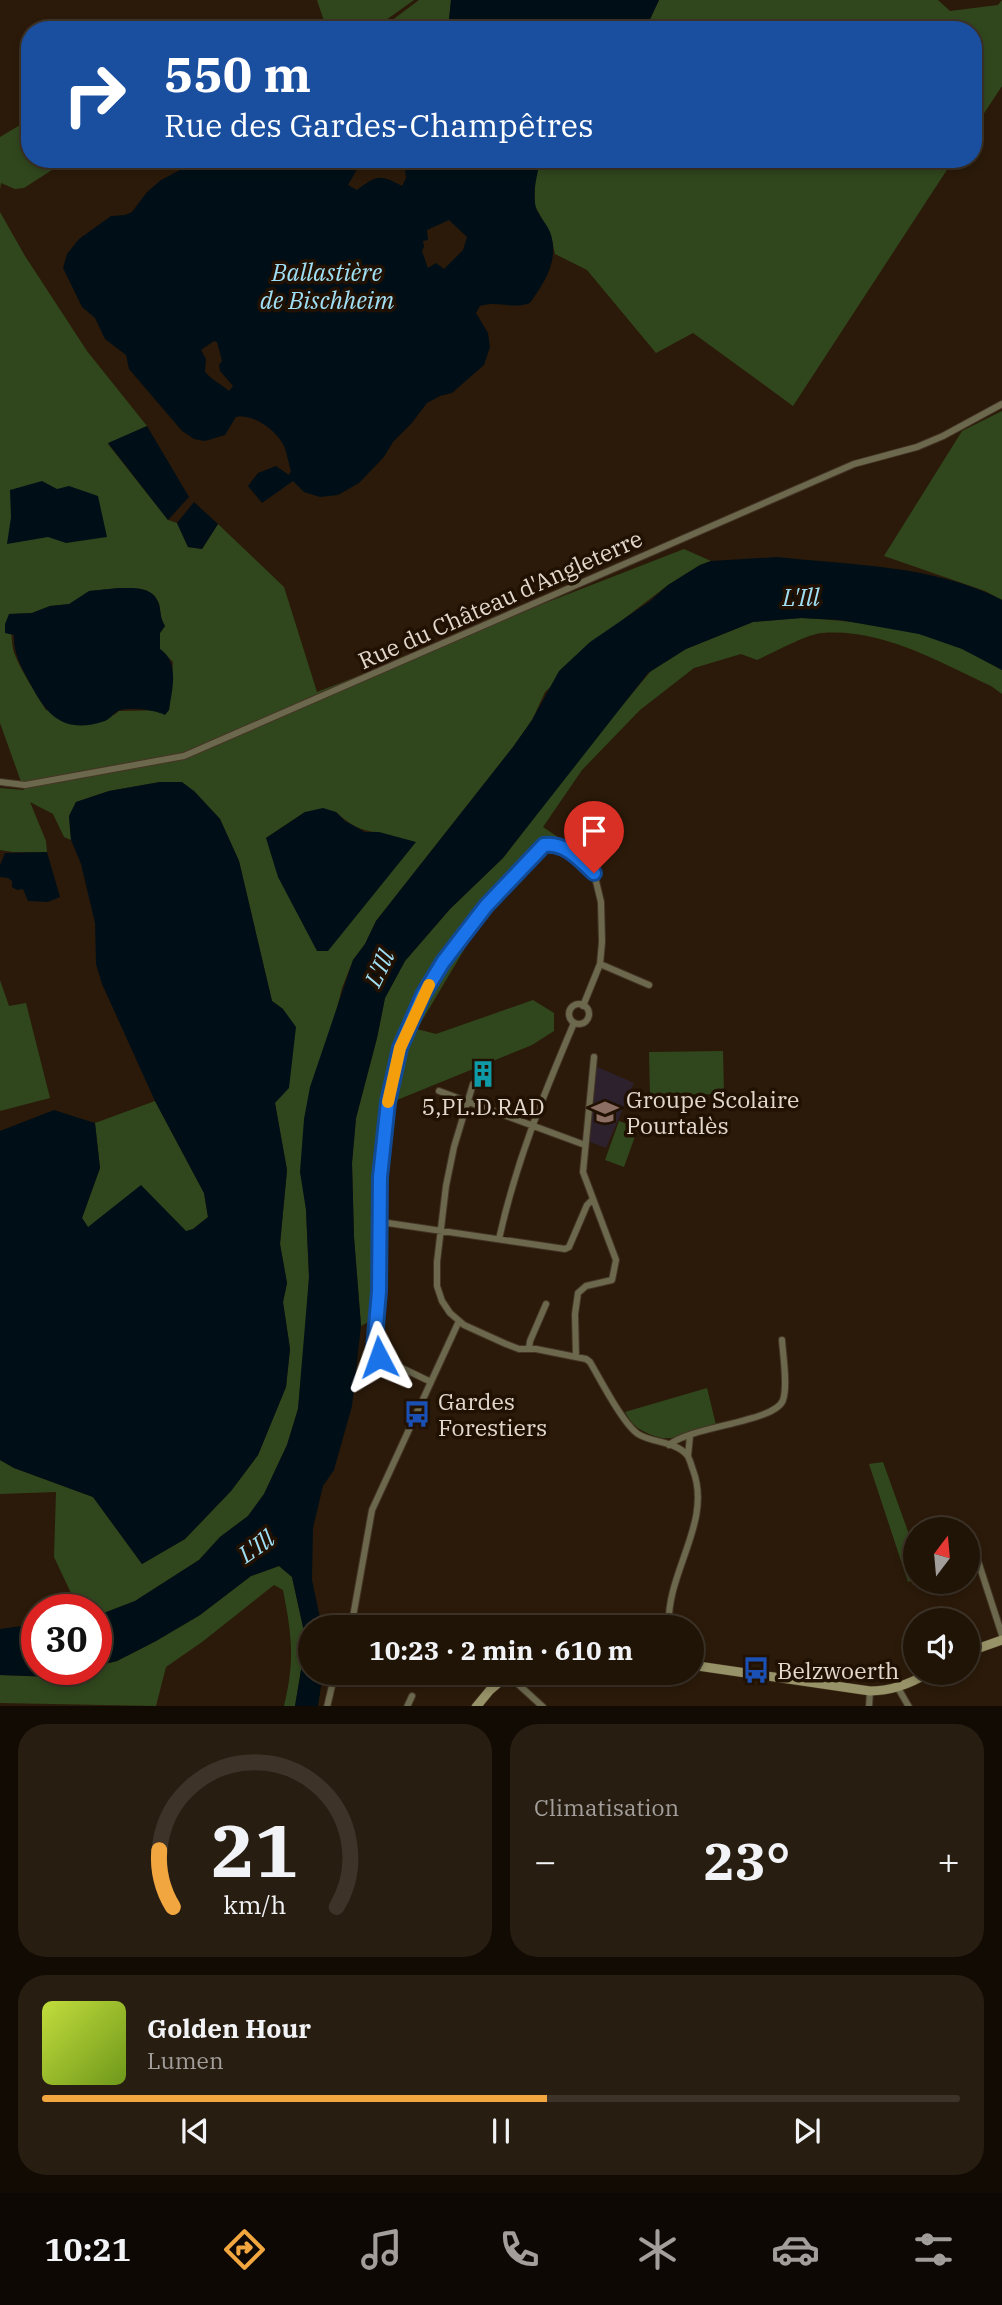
<!DOCTYPE html>
<html lang="fr">
<meta charset="utf-8">
<style>
body{margin:0;font-family:"IBM Plex Serif",serif;background:#281d11;color:#f1f3f6;height:100vh;display:flex;flex-direction:column;font-size:26px;white-space:nowrap}
*{box-sizing:border-box;margin:0}
p{font-size:23px;color:#a29e9b}
.icon{flex:none;width:38px;height:38px;fill:none;stroke:currentColor;stroke-width:2;stroke-linecap:round;stroke-linejoin:round}
.map{position:relative;height:1706px;overflow:hidden}
.sheet{display:flex;flex-direction:column;gap:18px;padding:18px;background:#120b04;flex:1}
.sheet>*{flex:none}
.hud{position:absolute;left:21px;top:21px;width:961px;height:147px;border-radius:28px;box-shadow:0 4px 10px #0003,0 0 0 2px #3d3328;background:#1a4fa0;color:#fff;overflow:hidden}
.needle{width:46px;rotate:16deg}
.fabs{position:absolute;left:903px;top:1517px;display:grid;gap:14px}
.fabs a{display:grid;place-items:center;width:77px;height:77px;border-radius:50%;background:#201407;box-shadow:0 4px 10px #0003,0 0 0 2px #3d3328;font-size:35px}
.speed{position:absolute;left:21px;top:1594px;display:flex;gap:14px;font-size:35px;font-weight:700;text-align:center}
.speed>*{display:grid;place-content:center;width:91px;height:91px;border-radius:50%;background:#201407;box-shadow:0 4px 10px #0003,0 0 0 2px #3d3328;line-height:1}
.speed .limit{border:10px solid #d22;background:#fff;color:#111}
.pin{position:absolute;display:grid;place-items:center;width:60px;height:60px;color:#fff;margin:-72px -30px;border-radius:50% 50% 50% 0;rotate:-45deg;box-shadow:0 0 7px #0007}
.pin .icon{rotate:45deg}
.me{position:absolute;width:77px;margin:-38px;rotate:356deg;stroke-linejoin:round;filter:drop-shadow(0 0 5px #0008)}
.turn{display:flex;align-items:center;gap:24px;height:147px;padding:0 28px;font-size:32px}
.turn .icon{width:91px;height:91px;stroke-width:2.5}
.turn b{display:block;font-size:49px;line-height:60px}
.big{font-size:52px;font-weight:800;line-height:1.1}
.sheet .widget{flex:1;display:flex;flex-direction:column;justify-content:center;gap:10px;min-width:0;padding:0 24px;border-radius:28px;background:#281d11}
.sheet .dial{align-items:center;gap:0}
.dial svg{height:182px;overflow:visible;fill:none;stroke:#3d3328;stroke-width:7;stroke-linecap:round;text-anchor:middle}
.dial text{fill:#f1f3f6;stroke:none}
.song{display:flex;align-items:center;gap:21px}
.cover{width:84px;height:84px;border-radius:10px;background:linear-gradient(135deg,hsl(70 70% 55%),hsl(80 70% 35%))}
.played{height:7px;border-radius:4px;background:linear-gradient(90deg,#f1a63f 55%,#3d3328 55%)}
.keys{display:flex;justify-content:space-around;direction:ltr}
.heat{display:flex;justify-content:space-between;align-items:center;font-size:38px;direction:ltr}
.sheet .tiles{flex:1;display:grid;gap:18px;grid-template-columns:1fr 1fr}
.widget:last-child{grid-column:span 2}
.trip{position:absolute;left:298px;top:1615px;width:406px;height:70px;border-radius:35px;background:#201407;box-shadow:0 4px 10px #0003,0 0 0 2px #3d3328;font-weight:800;line-height:70px;text-align:center}
.dock{display:flex;height:112px;justify-content:space-around;align-items:center;background:#0d0803;color:#a29e9b}
.dock .icon{width:49px;height:49px}
.dock .on{color:#f1a63f}
.dock b{font-size:32px;color:#f1f3f6}
.map>svg:first-child{display:block}
</style>
<div class="map">
<svg width="1002" height="1707" viewBox="0 0 1002 1707">
<rect width="100%" height="100%" fill="#2b1a09"/>
<path fill="#2d212e" d="M 593,1065 L 634,1083 L 606,1148 L 587,1141 Z"/>
<path fill="#30471d" fill-rule="evenodd" d="M 317,0 L 414,0 L 372,30 L 327,30 Z
M 419,0 L 451,0 L 449,20 L 457,30 L 379,30 Z
M 659,0 L 938,0 L 950,11 L 998,5 L 1002,0 L 1002,86 L 973,130 L 973,30 L 645,30 Z
M 30,119 L 30,159 L 69,159 L 24,188 L 15,189 L 1,183 L 0,190 L 0,137 Z
M 540,159 L 954,159 L 793,406 L 693,333 L 656,353 L 587,270 L 555,254 L 550,233 L 535,206 L 535,177 Z
M 0,212 L 25,256 L 87,351 L 147,426 L 108,444 L 168,520 L 177,523 L 188,547 L 202,549 L 218,524 L 284,587 L 317,692 L 684,549 L 711,561 L 700,565 L 668,585 L 621,621 L 545,692 L 532,720 L 513,747 L 376,921 L 365,944 L 353,960 L 342,988 L 336,1012 L 306,1210 L 309,1277 L 308,1304 L 298,1409 L 287,1445 L 264,1494 L 248,1516 L 220,1537 L 199,1560 L 135,1601 L 96,1616 L 96,1610 L 79,1610 L 54,1557 L 56,1492 L 0,1494 L 0,1460 L 14,1468 L 93,1497 L 142,1564 L 185,1539 L 231,1491 L 258,1455 L 286,1387 L 290,1349 L 283,1302 L 287,1283 L 280,1244 L 287,1170 L 275,1103 L 283,1009 L 272,1001 L 239,861 L 220,819 L 194,791 L 160,782 L 109,791 L 76,802 L 69,816 L 71,840 L 64,837 L 53,814 L 30,802 L 46,841 L 47,852 L 13,852 L 0,850 L 0,788 L 24,790 L 0,723 ZM 119,588 C 134,588 153,586 159,604 C 161,612 160,618 165,626 L 160,633 L 160,649 L 173,662 L 169,710 L 119,711 L 114,715 L 46,710 C 37,695 17,665 13,649 C 11,638 12,626 9,614 L 32,613 L 50,606 L 70,604 L 90,591 ZM 305,812 L 336,812 C 349,824 361,832 379,832 L 266,838 Z
M 1002,411 L 1002,600 L 985,591 L 884,556 L 962,431 Z
M 801,618 C 854,621 914,627 963,649 C 976,655 989,663 1002,670 L 1002,694 L 991,686 C 939,662 882,628 822,633 C 807,634 773,653 757,660 L 741,654 L 694,668 L 640,710 L 582,770 L 543,827 L 580,852 L 574,862 L 559,850 L 548,851 L 480,923 L 417,1029 L 436,1034 L 533,1000 L 554,1013 L 554,1031 L 532,1045 L 397,1100 L 379,1121 L 373,1228 L 372,1320 L 361,1326 L 354,1237 L 352,1163 L 356,1118 L 377,1038 L 385,998 L 405,961 L 450,909 L 503,858 L 595,738 L 651,671 L 686,649 L 753,622 Z
M 0,980 L 9,1006 L 26,1003 L 50,1098 L 0,1111 Z
M 723,1051 L 724,1094 L 650,1095 L 649,1052 Z
M 155,1101 L 204,1193 L 208,1217 L 193,1229 L 186,1232 L 88,1227 L 82,1218 L 100,1168 L 95,1123 Z
M 619,1121 L 638,1128 L 624,1167 L 605,1160 Z
M 707,1388 L 716,1425 C 687,1431 674,1447 645,1432 C 634,1427 631,1422 625,1412 Z
M 883,1462 L 915,1551 L 915,1579 L 908,1582 L 869,1464 Z
M 279,1566 L 292,1577 L 303,1627 L 303,1658 L 295,1706 L 284,1706 C 295,1660 292,1636 283,1590 L 274,1585 L 202,1642 L 166,1667 L 156,1706 L 0,1703 L 0,1675 L 55,1677 L 84,1670 L 96,1670 L 96,1666 L 117,1661 L 156,1641 L 200,1615 L 251,1576 Z"/>
<path fill="#000f17" fill-rule="evenodd" d="M 451,0 L 659,0 L 645,30 L 457,30 L 449,20 Z
M 201,159 L 363,159 L 348,185 L 357,190 C 377,175 380,174 402,186 L 406,178 L 404,159 L 540,159 C 538,174 533,187 535,203 C 536,214 546,222 550,232 C 560,259 545,282 530,303 C 511,310 500,300 480,306 L 476,313 L 488,333 L 490,347 L 484,365 L 452,393 L 440,396 L 427,403 L 411,424 L 393,442 L 384,457 L 359,483 L 338,495 L 320,497 L 304,492 L 293,481 L 262,503 L 248,486 L 258,473 L 276,466 L 289,475 L 291,471 C 288,462 287,452 283,444 C 274,429 254,414 236,417 L 225,435 L 205,441 L 194,439 L 182,431 L 129,369 L 126,355 L 105,339 L 95,318 L 82,307 L 63,268 L 67,254 L 79,239 L 111,216 L 125,215 L 132,212 L 147,192 L 161,180 ZM 449,220 L 467,237 L 463,250 L 444,269 L 436,263 L 428,268 L 422,251 L 424,247 L 423,241 L 428,240 L 427,230 ZM 214,341 L 217,342 L 222,361 L 219,365 L 220,371 L 233,386 L 229,391 C 221,384 212,380 205,372 L 206,359 L 201,350 Z
M 147,426 L 189,497 L 168,520 L 108,443 Z
M 42,481 L 57,489 L 69,486 L 98,496 L 107,537 L 66,543 L 48,537 L 7,544 L 11,517 L 10,490 Z
M 194,502 L 218,524 L 202,549 L 188,547 L 177,523 Z
M 777,557 C 851,565 935,565 1002,600 L 1002,670 L 962,649 L 919,634 L 840,620 L 801,618 L 753,622 L 686,649 L 648,673 L 503,858 L 450,909 L 405,961 L 385,998 L 377,1038 L 356,1118 L 352,1163 L 354,1237 L 361,1326 L 352,1406 L 334,1470 L 323,1486 L 313,1528 L 312,1580 L 322,1627 L 310,1628 L 310,1673 L 323,1673 L 318,1706 L 295,1706 L 303,1658 L 303,1627 L 292,1577 L 279,1566 L 251,1576 L 200,1615 L 156,1641 L 117,1661 L 96,1666 L 96,1616 L 135,1601 L 199,1560 L 220,1537 L 248,1516 L 264,1494 L 287,1445 L 298,1409 L 309,1277 L 306,1210 L 300,1172 L 304,1119 L 310,1087 L 353,960 L 365,944 L 376,921 L 513,747 L 532,720 L 559,671 L 590,642 L 650,601 L 668,585 L 700,565 L 711,561 Z
M 119,588 C 134,588 153,586 159,604 C 161,612 160,618 165,626 L 160,633 L 160,649 C 180,662 172,690 169,710 L 165,715 C 156,710 128,706 118,711 C 113,714 110,719 105,721 C 66,734 48,718 31,685 C 22,668 13,654 14,635 L 5,633 L 5,624 L 9,614 L 32,613 L 50,606 L 69,604 L 89,591 Z
M 160,782 L 182,782 L 194,791 L 220,819 L 239,861 L 272,1001 L 283,1009 L 296,1027 L 289,1088 L 275,1103 L 287,1170 L 280,1244 L 287,1283 L 283,1302 L 290,1349 L 286,1387 L 258,1455 L 231,1491 L 185,1539 L 142,1564 L 93,1497 L 14,1468 L 0,1460 L 0,1131 L 54,1110 L 95,1123 L 100,1168 L 82,1218 L 88,1227 L 141,1185 L 186,1231 L 193,1229 L 208,1217 L 204,1193 L 155,1101 L 102,984 L 96,964 L 95,923 L 81,864 L 71,840 L 69,816 L 76,802 L 109,791 Z
M 323,808 L 336,812 L 345,821 L 365,832 L 379,832 L 416,842 L 328,951 L 317,951 L 278,877 L 266,838 L 305,812 Z
M 47,852 L 60,897 L 48,902 L 28,901 L 23,889 L 17,890 L 12,887 L 12,881 L 8,878 L 0,877 L 0,865 L 5,853 Z
M 37,1624 L 37,1670 L 84,1670 L 55,1677 L 0,1675 L 0,1629 Z"/>
<g fill="none" stroke-linecap="round" stroke-linejoin="round">
<defs>
<path id="street" d="M 0,782 L 25,785 L 184,756 L 854,464 L 917,447 L 943,436 L 1002,404
M 600,964 L 649,985
M569 1014a10 10 0 1 1 20 0a10 10 0 1 1-20 0Z
M 473,1084 L 454,1147 L 446,1186 L 437,1262 L 437,1286 L 442,1301 L 450,1313 L 464,1325 L 506,1344 L 519,1349 L 536,1349 L 586,1359 L 590,1362 C 600,1379 623,1424 638,1434 C 652,1443 675,1441 687,1455 C 690,1459 691,1465 693,1470 C 713,1523 665,1573 669,1628
M 439,1091 L 585,1145
M 381,1222 L 565,1249 L 569,1247 L 587,1205 L 592,1200
M 499,1239 C 516,1162 543,1096 574,1023
M 529,1348 L 530,1341 L 546,1304
M 576,1357 L 575,1314 L 578,1293 L 586,1286 L 612,1280 L 616,1260 L 583,1172 L 594,1057
M 431,1382 L 379,1357 L 374,1349 C 378,1308 380,1267 381,1226 C 382,1167 381,1104 401,1047 C 416,1003 441,965 469,928 C 491,899 516,868 544,845 L 554,843 L 561,846 L 594,873 L 601,902 L 602,942 L 600,964 L 583,1006
M 669,1445 C 691,1426 776,1422 783,1400 C 788,1386 783,1356 782,1340
M 688,1456 L 690,1436
M 978,1561 L 1002,1635
M 351,1628 L 372,1510 L 459,1321
M 444,1628 L 477,1628
M 508,1675 L 543,1707
M 898,1688 L 909,1707
M 327,1707 L 335,1673
M 407,1707 L 412,1696
M 869,1707 L 870,1691"/>
<path id="secondary" d="M 968,1652 L 1002,1640
M 691,1665 L 870,1691 C 892,1691 910,1684 928,1673
M 476,1707 L 490,1690 L 510,1673"/>
</defs>
<use href="#street" stroke="#453524" stroke-width="8"/>
<use href="#secondary" stroke="#453524" stroke-width="10"/>
<use href="#street" stroke="#6b684e" stroke-width="6"/>
<use href="#secondary" stroke="#979267" stroke-width="9"/>
</g>
<g fill="none" stroke-linecap="round" stroke-linejoin="round">
<defs>
<path id="route" d="M 379,1357 L 374,1349 L 379,1291 L 380,1177 L 388,1102 L 400,1048 L 423,995 L 443,962 L 486,906 L 544,845 C 565,842 579,859 594,873"/>
</defs>
<use href="#route" stroke="#114b97" stroke-width="18"/>
<use href="#route" stroke="#1a73e8" stroke-width="12"/>
<path stroke="#f59e0b" stroke-width="12" d="M 388,1102 L 400,1048 L 429,985"/>
</g>
<defs>
<symbol id="building-bare" viewBox="-9 -9 18 18"><path d="M-4-6H4V6H1V3H-1V6H-4ZM-2.5-4.3h1.7v1.8h-1.7ZM.8-4.3h1.7v1.8H.8ZM-2.5-1h1.7V.8h-1.7ZM.8-1h1.7V.8H.8Z" fill="#0f9aa8" stroke="#211102" stroke-width="2.5" paint-order="stroke"/></symbol>
<symbol id="school-bare" viewBox="-9 -9 18 18"><path d="M0-5L7-2L0 1L-7-2ZM-4 1L0 2.5L4 1V4Q0 6-4 4Z" fill="#8d6e63" stroke="#211102" stroke-width="2.5" paint-order="stroke"/></symbol>
<symbol id="bus-bare" viewBox="-9 -9 18 18"><path d="M-5-6H5V4H4V6H2V4H-2V6H-4V4H-5ZM-3.5-4V0h7V-4ZM-3.5 1.2v1.5H-2V1.2ZM2 1.2v1.5H3.5V1.2Z" fill="#1a4fb4" stroke="#211102" stroke-width="2.5" paint-order="stroke"/></symbol>
</defs>
<g fill-rule="evenodd">
<use href="#building-bare" x="464" y="1055" width="38" height="38"/>
<use href="#school-bare" x="586" y="1093" width="38" height="38"/>
<use href="#bus-bare" x="398" y="1395" width="38" height="38"/>
<use href="#bus-bare" x="737" y="1651" width="38" height="38"/>
</g>
<g text-anchor="middle" dominant-baseline="central" stroke-width="7" stroke-linejoin="round" paint-order="stroke">
<g font-size="23" fill="#e3d8cd" stroke="#211102">
<text transform="translate(500 599) rotate(-24)">Rue du Château d'Angleterre</text>
</g>
<g font-size="23" fill="#e3d8cd" stroke="#211102" text-anchor="start">
<text x="626" y="1099">Groupe Scolaire<tspan x="626" dy="26">Pourtalès</tspan></text>
<text x="483" y="1106" text-anchor="middle">5,PL.D.RAD</text>
<text x="438" y="1401">Gardes<tspan x="438" dy="26">Forestiers</tspan></text>
<text x="777" y="1670">Belzwoerth</text>
</g>
<g font-size="24" font-style="italic" fill="#a0e0f6" stroke="#211102">
<text x="327" y="272">Ballastière<tspan x="327" dy="28">de Bischheim</tspan></text>
<text x="801" y="597">L'Ill</text>
<text transform="translate(379 968) rotate(-64)">L'Ill</text>
<text transform="translate(256 1546) rotate(-35)">L'Ill</text>
</g>
</g>
</svg>
<div class="fabs">
<a><svg class="needle" viewBox="-14 -14 28 28"><path d="M0-13l5 13h-10z" fill="#e53935"/><path d="M0 13l5-13h-10z" fill="#a29e9b"/></svg></a>
<a><svg class="icon" aria-label="sound" viewBox="0 0 24 24"><path d="M4 9h4l5-4v14l-5-4H4zM17 9q2 3 0 6"/></svg></a>
</div>
<div class="speed"><div class="limit">30</div></div>
<div class="pin" style="left:594px;top:873px;background:#d93025"><svg class="icon" aria-label="arrive" viewBox="0 0 24 24"><path d="M6 21V4h12l-3 4 3 4H6"/></svg></div>
<svg class="me" style="left:379px;top:1357px" viewBox="-20 -20 40 40"><path d="M0-17L14 15 0 8-14 15z" fill="#1a73e8" stroke="#fff" stroke-width="4"/></svg>
<div class="trip">10:23 · 2 min · 610 m</div>
<div class="hud">
<div class="turn"><svg class="icon" aria-label="right" viewBox="0 0 24 24"><path d="M7 20v-9h11M14 6l5 5-5 5"/></svg><div><b>550 m</b>Rue des Gardes-Champêtres</div></div>
</div>
</div>
<section class="sheet">
<div class="tiles">
<div class="widget dial"><svg viewBox="0 0 100 80">
<path d="M14 69A42 42 0 1 1 86 69"/>
<path d="M14 69A42 42 0 0 1 8 44" stroke="#f1a63f"/>
<text x="50" y="56" font-size="32" font-weight="700">21</text>
<text x="50" y="72" font-size="11">km/h</text>
</svg></div>
<div class="widget"><p>Climatisation</p>
<div class="heat"><a>−</a><b class="big">23°</b><a>+</a></div>
</div>
<div class="widget">
<div class="song"><i class="cover"></i><div><b>Golden Hour</b><p>Lumen</p></div></div>
<div class="played"></div>
<div class="keys"><svg class="icon" aria-label="previous" viewBox="0 0 24 24"><path d="M18 5L8 12l10 7zM5 5v14"/></svg><svg class="icon" aria-label="pause" viewBox="0 0 24 24"><path d="M8 5v14M16 5v14"/></svg><svg class="icon" aria-label="next" viewBox="0 0 24 24"><path d="M6 5l10 7-10 7zM19 5v14"/></svg></div>
</div>
</div>
</section>
<nav class="dock">
<b>10:21</b>
<svg class="icon on" aria-label="directions" viewBox="0 0 24 24"><path d="M12 3l9 9-9 9-9-9zM9 14v-3h6M13 9l2 2-2 2"/></svg>
<svg class="icon" aria-label="music" viewBox="0 0 24 24"><path d="M9 18V5l10-2v13"/><circle cx="6" cy="18" r="3"/><circle cx="16" cy="16" r="3"/></svg>
<svg class="icon" aria-label="phone" viewBox="0 0 24 24"><path d="M5 4h4l2 5-3 2q2 4 5 5l2-3 5 2v4C11 20 4 13 5 4z"/></svg>
<svg class="icon" aria-label="climate" viewBox="0 0 24 24"><path d="M12 3v18M4 7l16 10M4 17L20 7"/></svg>
<svg class="icon" aria-label="car" viewBox="0 0 24 24"><path d="M5 17H2v-5l4-1 3-4h7l3 4 3 1v5h-3M9 17h6M6 11h13"/><circle cx="7" cy="17" r="2"/><circle cx="17" cy="17" r="2"/></svg>
<svg class="icon" aria-label="filters" viewBox="0 0 24 24"><path d="M4 7h16M4 17h16"/><circle cx="9" cy="7" r="2"/><circle cx="15" cy="17" r="2"/></svg>
</nav>
